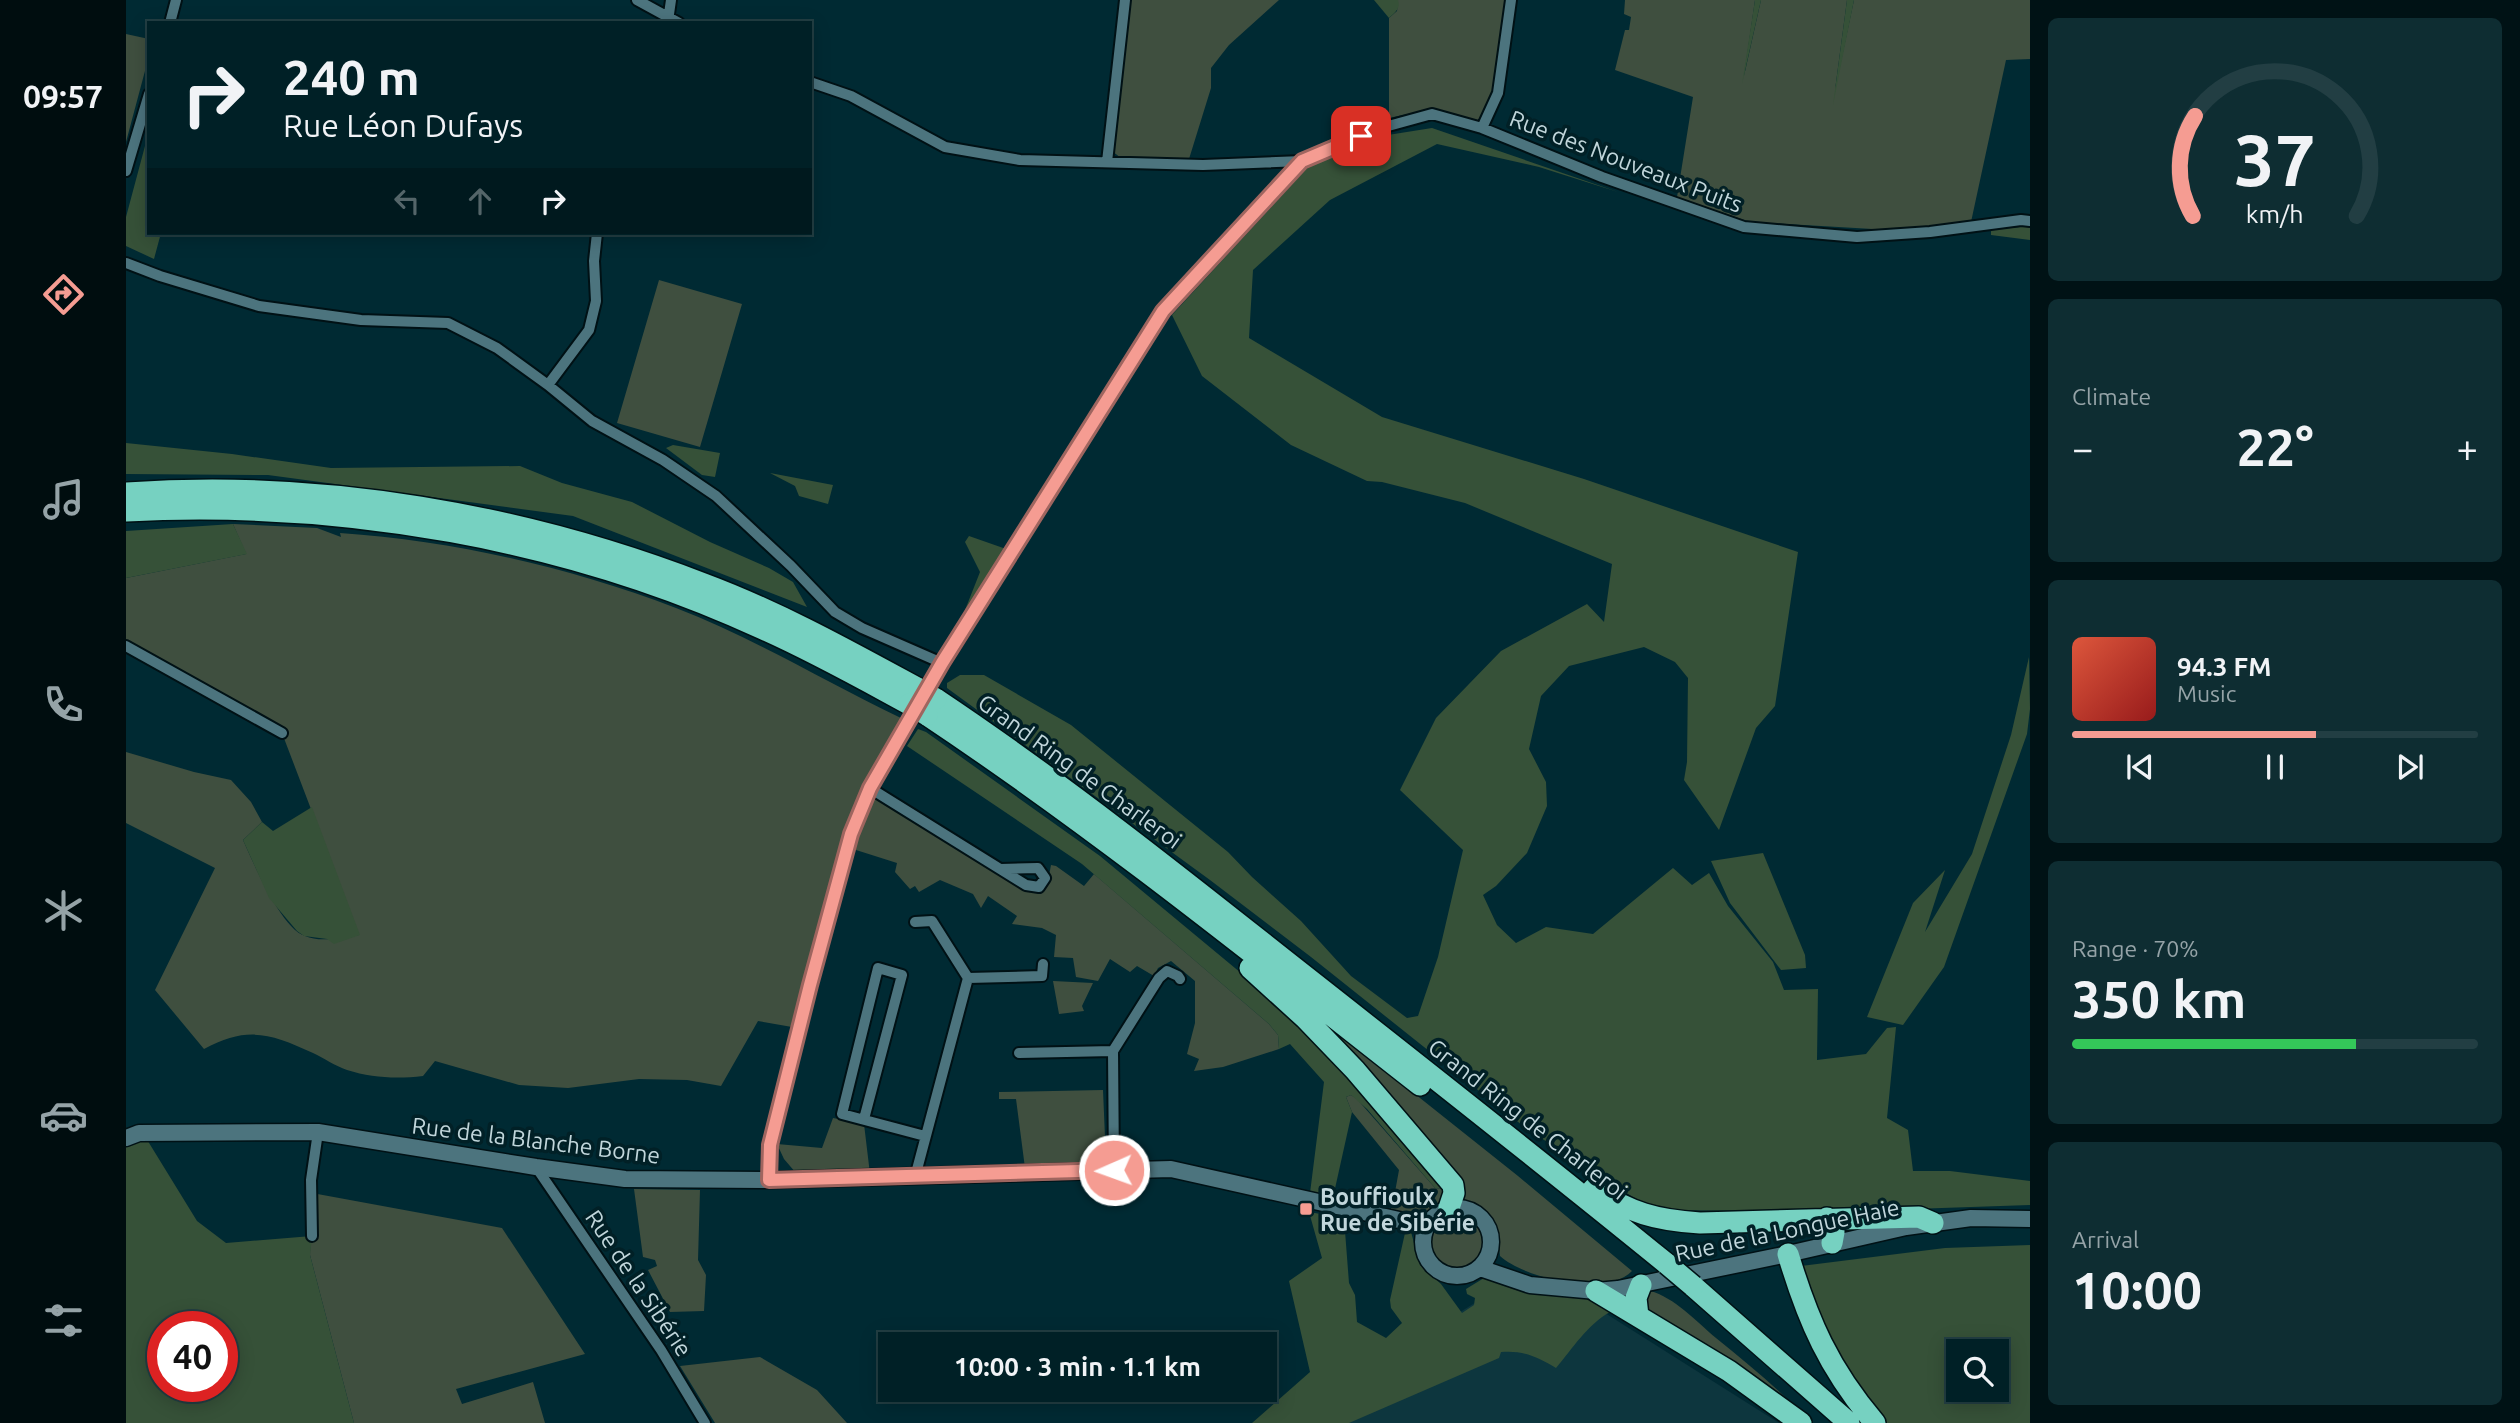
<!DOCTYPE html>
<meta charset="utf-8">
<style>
body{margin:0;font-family:Ubuntu,sans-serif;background:#0e2d32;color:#f1f3f6;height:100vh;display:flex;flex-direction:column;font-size:26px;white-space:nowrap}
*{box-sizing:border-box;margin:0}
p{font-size:23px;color:#95a3a7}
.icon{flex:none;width:38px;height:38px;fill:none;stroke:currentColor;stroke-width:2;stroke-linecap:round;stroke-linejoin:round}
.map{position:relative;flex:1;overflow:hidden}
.panel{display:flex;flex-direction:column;gap:18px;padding:18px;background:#001215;width:490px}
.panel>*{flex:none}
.hud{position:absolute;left:21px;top:21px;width:665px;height:214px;border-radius:0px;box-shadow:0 4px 18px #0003,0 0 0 2px #223e43;background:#002026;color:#f1f3f6;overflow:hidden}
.fabs{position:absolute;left:1820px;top:1339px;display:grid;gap:14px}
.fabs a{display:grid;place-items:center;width:63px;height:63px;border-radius:0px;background:#002026;box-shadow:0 4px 18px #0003,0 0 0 2px #223e43;font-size:35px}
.speed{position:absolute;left:21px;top:1311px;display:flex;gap:14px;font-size:35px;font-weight:700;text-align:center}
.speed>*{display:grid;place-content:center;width:91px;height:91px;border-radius:50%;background:#002026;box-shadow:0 4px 18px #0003,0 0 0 2px #223e43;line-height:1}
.speed .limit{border:10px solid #d22;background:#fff;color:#111}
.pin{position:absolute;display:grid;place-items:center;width:60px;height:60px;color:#fff;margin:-30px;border-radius:14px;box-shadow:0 4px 10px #0006}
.me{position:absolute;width:77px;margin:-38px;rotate:268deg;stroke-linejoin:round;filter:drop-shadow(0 0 5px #0008)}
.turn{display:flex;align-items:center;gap:24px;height:147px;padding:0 21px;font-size:32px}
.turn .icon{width:91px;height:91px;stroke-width:2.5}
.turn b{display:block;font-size:49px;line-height:60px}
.lanes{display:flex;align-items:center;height:66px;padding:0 21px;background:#0003;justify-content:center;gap:35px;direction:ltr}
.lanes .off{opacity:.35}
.big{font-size:52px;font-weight:700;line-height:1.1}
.panel .tile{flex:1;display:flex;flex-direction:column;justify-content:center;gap:10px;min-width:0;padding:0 24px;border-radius:10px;background:#0e2d32}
.panel .dial{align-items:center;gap:0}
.dial svg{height:182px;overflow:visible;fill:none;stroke:#223e43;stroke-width:7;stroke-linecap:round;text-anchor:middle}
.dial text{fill:#f1f3f6;stroke:none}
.song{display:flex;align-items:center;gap:21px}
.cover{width:84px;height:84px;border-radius:10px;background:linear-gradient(135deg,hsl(10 70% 55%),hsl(0 70% 35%))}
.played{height:7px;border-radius:4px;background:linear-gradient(90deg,#f59c92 60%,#223e43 60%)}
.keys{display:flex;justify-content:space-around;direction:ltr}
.heat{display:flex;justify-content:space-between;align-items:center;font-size:38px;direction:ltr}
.charge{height:10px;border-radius:5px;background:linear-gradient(90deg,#34c759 70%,#223e43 0)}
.trip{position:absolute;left:752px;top:1332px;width:399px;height:70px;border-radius:0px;background:#002026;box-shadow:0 4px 18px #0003,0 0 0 2px #223e43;font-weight:700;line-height:70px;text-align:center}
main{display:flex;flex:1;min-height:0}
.tab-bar{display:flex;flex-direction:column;width:126px;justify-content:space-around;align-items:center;background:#000d0f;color:#95a3a7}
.tab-bar .icon{width:49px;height:49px}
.tab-bar .on{color:#f59c92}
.tab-bar b{font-size:32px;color:#f1f3f6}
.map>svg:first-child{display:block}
</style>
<main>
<nav class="tab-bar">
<b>09:57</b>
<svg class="icon on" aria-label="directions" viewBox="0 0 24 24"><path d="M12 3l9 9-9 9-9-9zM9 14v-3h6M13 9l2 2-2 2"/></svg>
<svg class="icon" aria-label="music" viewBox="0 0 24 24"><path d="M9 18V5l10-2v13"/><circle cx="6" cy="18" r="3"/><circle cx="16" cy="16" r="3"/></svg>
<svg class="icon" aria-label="phone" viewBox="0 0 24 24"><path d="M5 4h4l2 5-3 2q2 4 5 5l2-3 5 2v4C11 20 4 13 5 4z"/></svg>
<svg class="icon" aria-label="climate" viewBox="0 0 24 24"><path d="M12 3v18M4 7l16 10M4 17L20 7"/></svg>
<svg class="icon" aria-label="car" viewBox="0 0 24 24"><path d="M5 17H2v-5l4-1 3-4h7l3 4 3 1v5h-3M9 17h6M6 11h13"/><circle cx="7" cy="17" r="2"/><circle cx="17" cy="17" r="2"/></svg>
<svg class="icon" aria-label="filters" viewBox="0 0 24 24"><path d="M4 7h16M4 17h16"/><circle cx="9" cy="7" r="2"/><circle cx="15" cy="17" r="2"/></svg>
</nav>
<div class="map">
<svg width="1904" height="1423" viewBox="0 0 1904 1423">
<rect width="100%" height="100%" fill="#002a33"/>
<path fill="#0d363e" d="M 1368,1291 L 1471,1308 L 1653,1423 L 1169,1423 L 1281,1345 Z"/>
<path fill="#3f4f3f" d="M 1002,0 L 1153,0 L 1103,45 L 1085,68 L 1085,88 L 1063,159 L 995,158 L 986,151 Z
M 1272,0 L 1382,0 L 1369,94 L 1353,123 L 1305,109 L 1263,118 L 1263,18 L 1271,11 Z
M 1499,0 L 1629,0 L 1618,76 L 1635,0 L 1721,0 L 1709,90 L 1728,0 L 1904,0 L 1904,59 L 1880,60 L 1845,222 L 1781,231 L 1624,222 L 1551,197 L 1567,97 L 1489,70 L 1499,30 L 1503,30 L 1505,17 L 1498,14 Z
M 0,34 L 23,39 L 23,56 L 0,142 Z
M 533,280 L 616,304 L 574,447 L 491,423 Z
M 107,524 L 191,528 L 215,537 L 214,533 C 328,541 443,567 550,608 C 628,638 700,682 775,718 L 718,833 L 666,1027 L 632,1021 L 595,1086 L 561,1080 L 513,1079 L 442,1088 L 393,1085 L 309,1061 L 297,1076 C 271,1079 246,1078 221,1070 C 209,1066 198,1058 187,1053 C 144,1033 121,1026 78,1049 L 29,990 L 89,868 L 0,823 L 0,752 L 68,772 L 105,780 L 125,802 L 136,822 L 117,840 C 127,862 155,928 179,936 C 195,943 216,937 233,935 L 156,733 L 0,644 L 0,578 L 120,554 Z
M 748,798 L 898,889 L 922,881 L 925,865 L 930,866 L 958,886 L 968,874 L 1143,1024 L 1152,1035 L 1153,1049 L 1097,1067 L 1068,1071 L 1073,1059 L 1061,1054 L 1069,1023 L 1069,981 L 1045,961 L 1032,968 L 1028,976 L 1011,966 L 1004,972 L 984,959 L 972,981 L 950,977 L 947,958 L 928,957 L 930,935 L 916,928 L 886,924 L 891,916 L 862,896 L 855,908 L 847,894 L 814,880 L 793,892 L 789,886 L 784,889 L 769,872 L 771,863 L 730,850 L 726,839 Z
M 927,981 L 967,983 L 956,1006 L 958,1011 L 933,1014 Z
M 1196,1020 L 1392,1176 L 1506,1271 C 1480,1298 1398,1278 1374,1256 C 1372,1225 1363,1211 1334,1201 Z
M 977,1090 L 980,1161 L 976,1164 L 899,1168 L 890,1099 L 873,1099 L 873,1092 Z
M 1225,1095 L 1231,1099 L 1309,1188 L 1322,1190 L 1317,1205 L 1292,1218 L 1262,1216 L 1267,1203 L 1273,1170 L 1226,1112 L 1220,1097 Z
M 707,1118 L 738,1124 L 744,1174 L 670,1173 L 658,1159 L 651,1144 L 696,1148 Z
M 508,1189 L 574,1190 L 572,1260 L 580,1275 L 578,1311 L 544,1312 L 522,1270 L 531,1266 L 529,1260 L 517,1257 Z
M 186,1193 L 376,1228 L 459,1354 L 330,1389 L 336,1404 L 407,1382 L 419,1423 L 228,1423 L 184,1255 Z
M1305 1243a26 26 0 1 1 52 0a26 26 0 1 1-52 0Z
M 1524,1291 C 1548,1297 1571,1322 1590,1338 C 1623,1365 1656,1391 1684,1423 L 1519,1314 L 1519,1295 Z
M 634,1357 L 691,1390 L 721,1423 L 589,1423 L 554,1366 Z"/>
<path fill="#365138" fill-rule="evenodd" d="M 1248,0 L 1272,0 C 1275,8 1269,13 1263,18 Z
M 1629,0 L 1635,0 L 1616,84 Z
M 1721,0 L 1728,0 L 1707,105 Z
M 1306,128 L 1492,192 L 1413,167 L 1311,144 L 1204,200 L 1127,270 L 1123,338 L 1256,417 L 1458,479 L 1672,552 L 1649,706 L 1630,728 L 1593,830 L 1558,780 L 1561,762 L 1562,678 L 1549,662 L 1518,647 L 1443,666 L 1415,696 L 1403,749 L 1420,782 L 1421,806 L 1401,853 L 1370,886 L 1357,895 L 1371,925 L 1390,943 L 1420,927 L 1467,934 L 1547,868 L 1566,885 L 1583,873 L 1602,906 L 1647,962 L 1658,990 L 1692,989 L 1691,1060 L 1740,1054 L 1761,1028 L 1770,1027 L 1761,1118 L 1782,1130 L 1787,1171 L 1824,1171 L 1904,1181 L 1904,1205 L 1698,1212 L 1544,1210 L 1513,1201 L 1401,1129 L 1185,957 L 1084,880 L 821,688 L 821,683 L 834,675 L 858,675 L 945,725 L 1102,852 L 1126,877 L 1175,921 L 1225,976 L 1281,1018 L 1292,1016 L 1312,957 L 1337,850 L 1274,790 L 1310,718 L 1375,651 L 1461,604 L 1478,622 L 1486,564 L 1339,503 L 1256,482 L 1241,481 L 1165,445 L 1076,376 L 1046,315 L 1183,166 L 1243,138 Z
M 23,131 L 23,233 L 35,233 L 28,259 L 0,246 L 0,217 Z
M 1904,226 L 1904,240 L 1865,235 L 1865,230 Z
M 0,443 L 106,454 L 205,468 L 394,466 L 436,483 L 506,502 L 584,542 L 643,568 L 667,582 L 681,607 L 447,516 L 142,475 L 0,474 Z
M 547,445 L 594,453 L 589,477 L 576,475 L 540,448 Z
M 644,473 L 707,485 L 702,504 L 673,496 L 669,486 Z
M 107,524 L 121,554 L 0,578 L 0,531 Z
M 843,536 L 883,550 L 844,613 L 839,610 L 854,572 L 839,542 Z
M 1903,657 L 1904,709 L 1901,734 L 1818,967 L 1777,1025 L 1741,1017 L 1787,903 L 1819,870 L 1799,932 L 1846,854 L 1885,735 Z
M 792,729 L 800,732 L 974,856 L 1150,1002 L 1224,1080 L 1322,1190 L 1309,1188 L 1241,1109 L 1225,1095 L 1220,1097 L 1226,1112 L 1206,1202 L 1184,1193 L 1198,1082 L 1164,1044 L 1153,1049 L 1152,1035 L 1143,1024 L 956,864 L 781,746 Z
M 186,807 L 234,935 L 208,944 L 201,939 L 178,936 L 171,931 L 143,898 L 117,840 L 136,822 L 147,831 Z
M 1637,853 L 1679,955 L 1680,968 L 1655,970 L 1604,903 L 1585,861 Z
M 20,1138 L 71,1221 L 100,1243 L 186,1236 L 184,1255 L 228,1423 L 0,1423 L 0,1145 ZM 37,1326 L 96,1326 L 96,1386 L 37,1386 Z
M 1183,1212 L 1218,1218 L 1223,1283 L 1229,1295 L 1231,1322 L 1260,1338 L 1276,1323 L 1265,1308 L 1264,1300 L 1279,1233 L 1285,1232 L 1294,1265 L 1315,1284 L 1336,1313 L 1348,1305 L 1349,1298 L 1341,1294 L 1340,1289 L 1358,1278 L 1472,1300 L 1484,1312 C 1461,1325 1447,1348 1430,1368 C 1412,1357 1397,1350 1375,1352 L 1373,1358 L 1223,1423 L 1126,1423 L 1184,1372 L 1163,1281 L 1196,1258 Z
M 1904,1245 L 1904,1423 L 1761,1423 L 1721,1373 L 1684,1317 L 1675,1266 L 1819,1248 ZM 1832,1351 L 1871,1351 L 1871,1390 L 1832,1390 Z"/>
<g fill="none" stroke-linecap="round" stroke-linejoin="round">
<defs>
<path id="street" d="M 511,0 L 553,23
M 542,21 L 545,0
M 44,23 L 50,0
M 684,82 L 725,96 L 819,147 L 894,160 L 1077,165 L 1176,161 L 1255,128 L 1306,114 L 1356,128 L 1476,177 L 1618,227 L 1731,237 L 1804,232 L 1895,220 L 1904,221
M 1356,128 L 1372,93 L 1385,0
M 981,162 L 999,0
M 0,171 L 23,94
M 0,263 L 34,276 L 133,306 L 235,320 L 322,323 L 371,348 L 422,385 L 466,421 L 537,460 L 590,496 L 665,566 L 709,612 L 736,628 L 816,663
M 422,385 L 463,330 L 470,301 L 468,261 L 471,233
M 0,646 L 156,733
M 799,694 L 1037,311 L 1176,161
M 744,788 L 755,795 L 900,885 L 913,887 L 919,878 L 912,868 L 875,869
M 842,978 L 916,976 L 917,964
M 893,1053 L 987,1051
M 738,1119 L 776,975 L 752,968 L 716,1114 L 799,1136
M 410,1167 L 535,1350 L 579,1423
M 988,1170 L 987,1051 L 1033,978 L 1041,971 L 1052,976 L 1054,979
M 789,1177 L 842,978 L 806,921 L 789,922
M 643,1180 L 644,1145 L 725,834 L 744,788 L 791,708
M 186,1236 L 185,1180 L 192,1132"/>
<path id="secondary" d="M 0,1138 L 13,1133 L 192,1132 L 410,1167 L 499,1179 L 643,1180 L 1045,1169 L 1300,1226
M1297 1242a34 34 0 1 1 68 0a34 34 0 1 1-68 0Z
M 1354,1268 L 1404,1285 L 1470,1291 L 1492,1289 L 1662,1254 L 1780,1227 L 1845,1218 L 1904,1219"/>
<path id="highway" d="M 0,493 C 195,479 397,514 578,584 C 653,612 723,651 793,689
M 0,511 C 216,500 440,538 637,629 C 687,651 735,678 783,704
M 810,699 C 933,781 1049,873 1165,965 C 1291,1064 1417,1163 1541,1264
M 801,715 C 972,829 1132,958 1294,1085
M 1124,968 L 1179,1018 L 1229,1070 L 1327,1185 L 1328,1193 L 1323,1208
M 1467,1189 C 1506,1213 1528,1220 1574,1223 L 1793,1217 L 1807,1223
M 1701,1218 L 1708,1232 L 1706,1243
M 1662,1254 C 1682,1321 1703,1369 1749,1423
M 1567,1286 L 1723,1423
M 1470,1291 L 1603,1371 L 1675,1423
M 1512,1316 L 1510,1298 L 1515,1285"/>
</defs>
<use href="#street" stroke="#001115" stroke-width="14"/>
<use href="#secondary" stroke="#001115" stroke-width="19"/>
<use href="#highway" stroke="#001115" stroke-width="24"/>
<use href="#street" stroke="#4c747e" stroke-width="10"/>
<use href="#secondary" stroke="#4c747e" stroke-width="16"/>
<use href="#highway" stroke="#76d1c1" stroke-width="21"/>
<defs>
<path id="highway-bridge" d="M 793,689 L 810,699
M 783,704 L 801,715
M 1541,1264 L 1567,1286"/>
</defs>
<use href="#highway-bridge" stroke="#001115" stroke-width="24" stroke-linecap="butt"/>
<use href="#highway-bridge" stroke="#76d1c1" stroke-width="21"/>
</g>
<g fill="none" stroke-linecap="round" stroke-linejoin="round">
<defs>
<path id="route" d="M 988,1170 L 643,1180 L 644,1145 L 684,985 L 725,834 L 744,788 L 816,663 L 1037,311 L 1176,161 L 1235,136"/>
</defs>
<use href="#route" stroke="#9f655f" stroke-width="18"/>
<use href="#route" stroke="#f59c92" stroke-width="12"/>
</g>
<rect fill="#f59c92" stroke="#012026" stroke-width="2.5" x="1173" y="1202" width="14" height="14" rx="3.5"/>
<g text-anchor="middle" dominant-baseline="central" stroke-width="7" stroke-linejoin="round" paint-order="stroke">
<g font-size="23" fill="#c1d6db" stroke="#012026">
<text transform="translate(1500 161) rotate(21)">Rue des Nouveaux Puits</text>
<text transform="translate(954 771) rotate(36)">Grand Ring de Charleroi</text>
<text transform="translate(1402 1119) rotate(38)">Grand Ring de Charleroi</text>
<text transform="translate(410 1140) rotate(7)">Rue de la Blanche Borne</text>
<text transform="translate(1661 1230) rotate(-12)">Rue de la Longue Haie</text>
<text transform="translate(513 1283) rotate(56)">Rue de la Sibérie</text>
</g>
<g font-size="23" font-weight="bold" fill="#c1d6db" stroke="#012026" text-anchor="start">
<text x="1194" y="1196">Bouffioulx<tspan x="1194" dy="26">Rue de Sibérie</tspan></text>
</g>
</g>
</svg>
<div class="fabs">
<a><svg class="icon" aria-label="search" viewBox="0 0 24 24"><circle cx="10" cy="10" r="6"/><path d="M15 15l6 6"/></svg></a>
</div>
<div class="speed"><div class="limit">40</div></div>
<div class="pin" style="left:1235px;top:136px;background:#d93025"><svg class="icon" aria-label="arrive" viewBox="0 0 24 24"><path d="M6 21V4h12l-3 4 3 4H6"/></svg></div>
<svg class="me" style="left:988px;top:1170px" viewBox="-20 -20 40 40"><circle r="17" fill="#f59c92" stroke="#fff" stroke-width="3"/><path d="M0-11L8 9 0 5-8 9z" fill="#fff"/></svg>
<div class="trip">10:00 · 3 min · 1.1 km</div>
<div class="hud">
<div class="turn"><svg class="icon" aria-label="right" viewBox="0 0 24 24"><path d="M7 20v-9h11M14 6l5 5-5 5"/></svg><div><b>240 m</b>Rue Léon Dufays</div></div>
<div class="lanes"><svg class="icon off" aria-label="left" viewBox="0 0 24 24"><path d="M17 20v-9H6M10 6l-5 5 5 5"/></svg><svg class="icon off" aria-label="ahead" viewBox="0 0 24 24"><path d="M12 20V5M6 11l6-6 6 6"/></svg><svg class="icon" aria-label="right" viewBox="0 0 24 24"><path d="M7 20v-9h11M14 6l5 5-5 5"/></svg></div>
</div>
</div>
<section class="panel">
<div class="tile dial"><svg viewBox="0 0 100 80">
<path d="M14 69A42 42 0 1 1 86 69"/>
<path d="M14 69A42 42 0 0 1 15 25" stroke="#f59c92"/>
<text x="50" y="56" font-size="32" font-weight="700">37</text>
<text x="50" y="72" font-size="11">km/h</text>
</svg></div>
<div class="tile"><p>Climate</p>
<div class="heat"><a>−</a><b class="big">22°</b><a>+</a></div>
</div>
<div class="tile">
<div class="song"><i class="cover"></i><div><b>94.3 FM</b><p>Music</p></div></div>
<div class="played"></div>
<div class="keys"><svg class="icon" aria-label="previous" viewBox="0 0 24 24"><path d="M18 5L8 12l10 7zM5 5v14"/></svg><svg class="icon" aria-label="pause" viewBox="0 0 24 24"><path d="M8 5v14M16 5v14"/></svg><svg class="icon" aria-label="next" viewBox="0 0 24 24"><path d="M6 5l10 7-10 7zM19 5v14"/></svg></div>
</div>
<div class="tile"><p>Range · 70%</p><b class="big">350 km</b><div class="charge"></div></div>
<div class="tile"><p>Arrival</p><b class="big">10:00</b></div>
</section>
</main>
